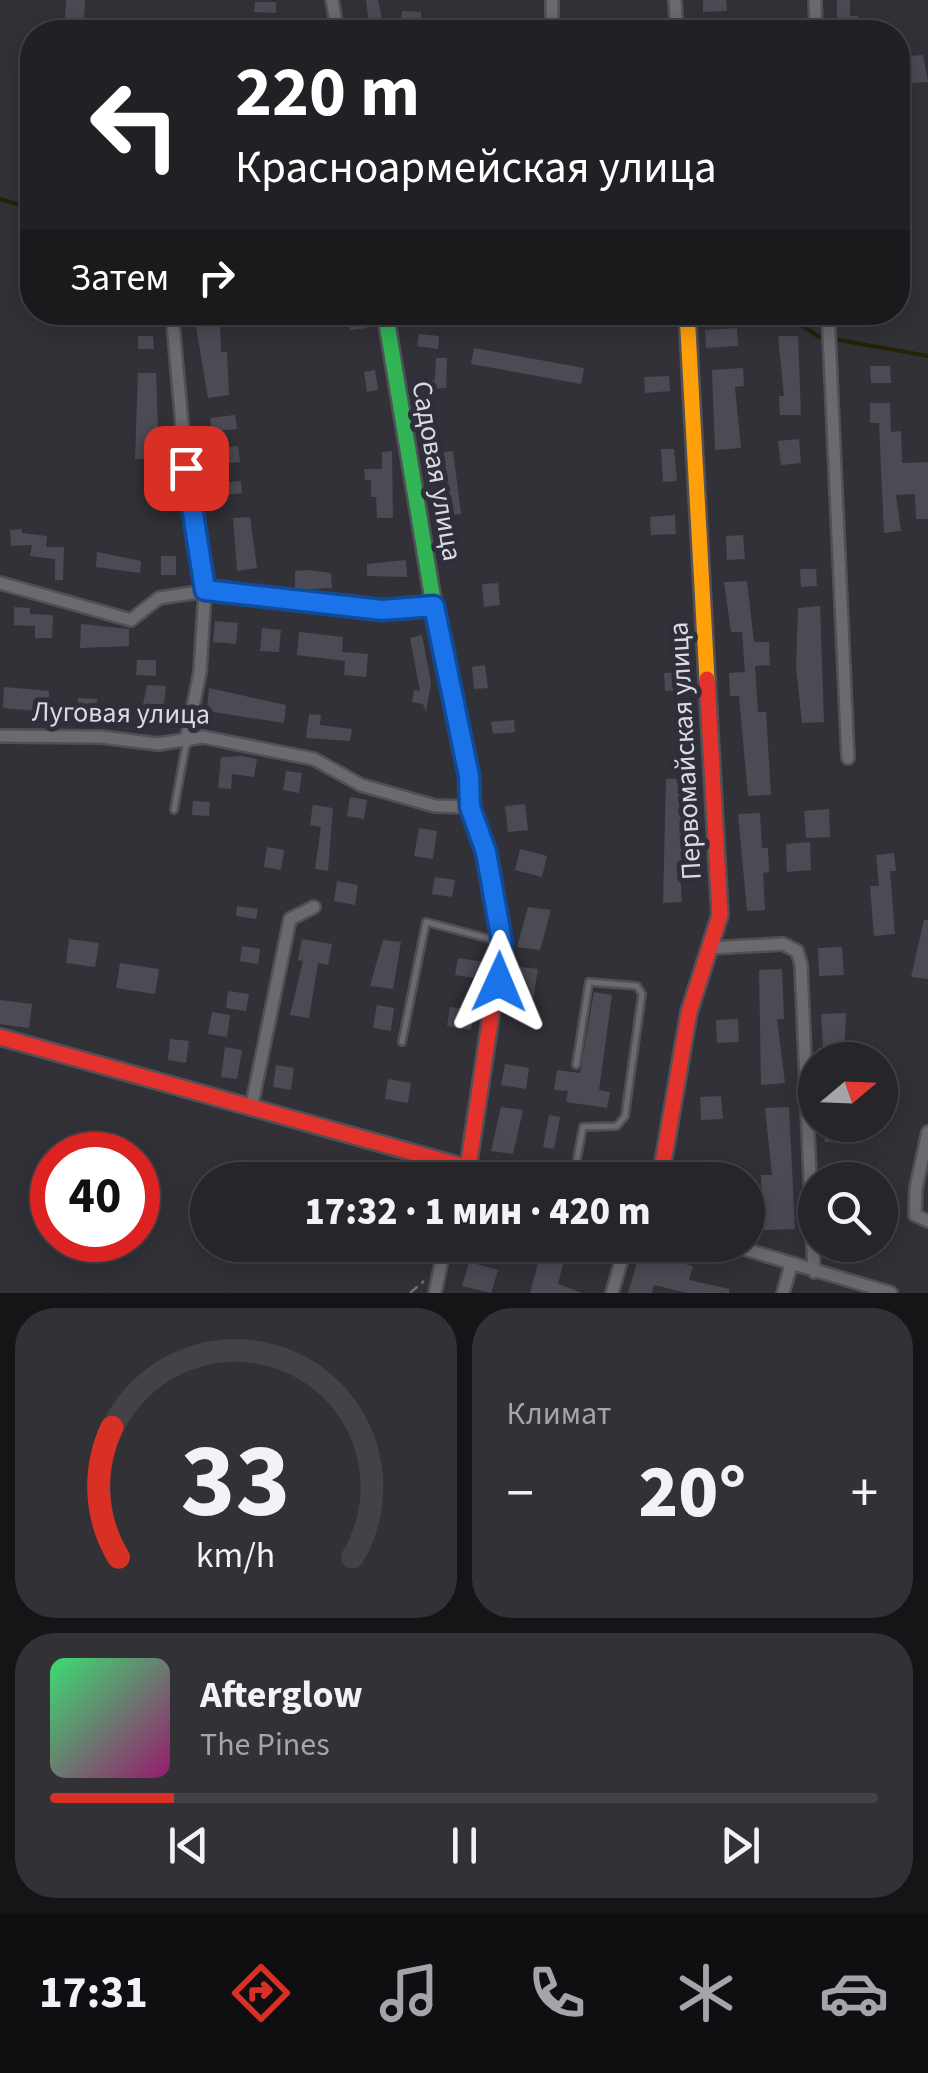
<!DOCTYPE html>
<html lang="ru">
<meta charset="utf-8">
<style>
body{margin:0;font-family:"Source Sans 3",sans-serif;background:#323136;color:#f1f3f6;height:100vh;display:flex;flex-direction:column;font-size:38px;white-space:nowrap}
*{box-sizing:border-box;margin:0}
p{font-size:32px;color:#a4a5a8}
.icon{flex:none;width:55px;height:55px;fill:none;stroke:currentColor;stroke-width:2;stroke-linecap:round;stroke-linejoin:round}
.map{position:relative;height:1293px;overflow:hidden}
.sheet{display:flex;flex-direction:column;gap:15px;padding:15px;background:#151417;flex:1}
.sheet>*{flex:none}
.top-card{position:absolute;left:20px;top:20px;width:890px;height:305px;border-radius:40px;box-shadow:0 5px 25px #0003,0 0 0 2px #424247;background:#202124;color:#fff;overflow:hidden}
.needle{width:65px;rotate:71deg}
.controls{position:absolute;left:798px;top:1042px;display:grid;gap:20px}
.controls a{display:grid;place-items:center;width:100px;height:100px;border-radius:50%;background:#26252a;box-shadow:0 5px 25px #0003,0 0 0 2px #424247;font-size:50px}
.speed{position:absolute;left:30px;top:1132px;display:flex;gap:20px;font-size:50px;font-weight:700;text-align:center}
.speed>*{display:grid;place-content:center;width:130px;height:130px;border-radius:50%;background:#26252a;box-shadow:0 5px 25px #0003,0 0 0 2px #424247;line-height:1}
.speed .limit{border:15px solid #d22;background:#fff;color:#111}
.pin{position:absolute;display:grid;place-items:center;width:85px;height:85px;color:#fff;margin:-42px;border-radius:20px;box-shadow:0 5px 15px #0006}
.me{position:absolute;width:110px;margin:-55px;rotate:1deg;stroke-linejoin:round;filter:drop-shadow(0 0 8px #0008)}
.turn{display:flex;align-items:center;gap:35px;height:210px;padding:0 50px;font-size:45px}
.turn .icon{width:130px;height:130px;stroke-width:2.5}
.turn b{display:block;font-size:70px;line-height:85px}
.then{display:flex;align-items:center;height:95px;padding:0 50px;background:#0003;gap:20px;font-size:38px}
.big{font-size:75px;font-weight:800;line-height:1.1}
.sheet .card{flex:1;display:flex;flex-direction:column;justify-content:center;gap:15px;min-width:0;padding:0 35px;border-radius:40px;background:#323136}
.sheet .dial{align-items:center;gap:0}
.dial svg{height:260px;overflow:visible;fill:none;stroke:#424247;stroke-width:7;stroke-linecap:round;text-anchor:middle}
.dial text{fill:#f1f3f6;stroke:none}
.song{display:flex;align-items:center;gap:30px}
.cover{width:120px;height:120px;border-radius:15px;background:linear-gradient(135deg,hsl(140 70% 55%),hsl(320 70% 35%))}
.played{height:10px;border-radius:5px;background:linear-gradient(90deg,#d93025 15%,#424247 15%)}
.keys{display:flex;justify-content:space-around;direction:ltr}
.heat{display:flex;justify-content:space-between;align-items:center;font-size:55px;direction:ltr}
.sheet .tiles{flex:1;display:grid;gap:15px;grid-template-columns:1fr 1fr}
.card:last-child{grid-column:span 2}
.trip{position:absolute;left:190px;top:1162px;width:575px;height:100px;border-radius:50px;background:#26252a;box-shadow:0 5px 25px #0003,0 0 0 2px #424247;font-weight:800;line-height:100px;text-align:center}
.tab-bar{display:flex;height:160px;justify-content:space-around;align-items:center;background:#0f0f11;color:#a4a5a8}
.tab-bar .icon{width:70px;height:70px}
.tab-bar .selected{color:#d93025}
.tab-bar b{font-size:45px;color:#f1f3f6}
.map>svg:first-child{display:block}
</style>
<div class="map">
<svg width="928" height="1293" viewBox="0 0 928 1293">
<rect width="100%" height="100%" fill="#323138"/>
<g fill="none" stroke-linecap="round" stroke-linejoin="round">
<path stroke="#262206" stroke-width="4" d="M 0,199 L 20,205 L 32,202
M 761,312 L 796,321 L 819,337
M 839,340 L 928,356"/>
</g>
<path fill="#4c4b54" d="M 66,0 L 85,0 L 84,19 L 65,18 Z
M 366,0 L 378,0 L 385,32 L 370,32 Z
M 703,0 L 726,0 L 727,11 L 703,12 Z
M 837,0 L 850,0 L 850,16 L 858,16 L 859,32 L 837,32 Z
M 255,2 L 276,2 L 276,13 L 254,12 Z
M 402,11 L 421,12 L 421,26 L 401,25 Z
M 639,18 L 640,32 L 616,32 L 615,19 Z
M 207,19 L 227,21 L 226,32 L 206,32 Z
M 923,55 L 928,82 L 912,83 L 910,56 Z
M 364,312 L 367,328 L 350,330 L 348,315 Z
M 220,326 L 221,352 L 227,352 L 229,395 L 208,398 L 196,327 Z
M 737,328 L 738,346 L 706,348 L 705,330 Z
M 419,334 L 439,336 L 438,349 L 417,346 Z
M 138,336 L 153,336 L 154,349 L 138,349 Z
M 778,336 L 798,336 L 801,415 L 780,415 L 779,396 L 784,396 Z
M 474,348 L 584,368 L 581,384 L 471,364 Z
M 436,358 L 447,358 L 446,388 L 427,389 L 426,380 L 435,380 Z
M 870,366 L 890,366 L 891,383 L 871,383 Z
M 743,368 L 744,386 L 735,387 L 741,448 L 715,450 L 712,370 Z
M 375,370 L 378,390 L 367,392 L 364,372 Z
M 138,373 L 156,373 L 159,459 L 135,459 Z
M 669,376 L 670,391 L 645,393 L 644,377 Z
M 870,403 L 890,403 L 891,432 L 901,431 L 902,463 L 928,462 L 928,519 L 916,519 L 915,494 L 896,495 L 901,531 L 884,533 L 879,423 L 870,423 Z
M 235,415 L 237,429 L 212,431 L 210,418 Z
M 799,439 L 801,463 L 781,465 L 778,441 Z
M 238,446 L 240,462 L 212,465 L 210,449 Z
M 661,449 L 674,449 L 677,481 L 663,482 Z
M 392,451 L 393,518 L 377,518 L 376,497 L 371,497 L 371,480 L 365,480 L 364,469 L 382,469 L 382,452 Z
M 453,451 L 461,514 L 446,515 L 441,477 L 447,476 L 444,452 Z
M 241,481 L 242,493 L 218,496 L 217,483 Z
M 675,515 L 676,534 L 651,535 L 650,517 Z
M 250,517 L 257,568 L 237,571 L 233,518 Z
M 22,529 L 22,533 L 47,536 L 46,547 L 64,547 L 63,580 L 55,580 L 55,559 L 30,556 L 32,545 L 11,546 L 10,530 Z
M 743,535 L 745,559 L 727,560 L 726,536 Z
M 97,552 L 141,561 L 140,573 L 96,567 Z
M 161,556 L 176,556 L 176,575 L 161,575 Z
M 406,560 L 407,577 L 367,576 L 367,564 Z
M 800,569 L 816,569 L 817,586 L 801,587 Z
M 307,570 L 331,573 L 332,588 L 295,590 L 295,571 Z
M 747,581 L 754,642 L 769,642 L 770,665 L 755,666 L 758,712 L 766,712 L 771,795 L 748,796 L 739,696 L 730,696 L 729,673 L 745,672 L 742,632 L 731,632 L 724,582 Z
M 498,583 L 500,605 L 484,607 L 482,584 Z
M 820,606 L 824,722 L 802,723 L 796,666 L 798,608 Z
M 14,607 L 30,608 L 30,614 L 53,615 L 52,638 L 35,638 L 35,626 L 14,625 Z
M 215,621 L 238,623 L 236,644 L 213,642 Z
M 81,624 L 129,629 L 129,646 L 80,648 Z
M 262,628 L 281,630 L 279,652 L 260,651 Z
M 299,632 L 343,637 L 342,652 L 368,654 L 366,677 L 344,675 L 345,661 L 297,655 Z
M 422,635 L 431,683 L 426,712 L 423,704 L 412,702 L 414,690 L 420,691 L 410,638 Z
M 137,660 L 156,660 L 156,676 L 136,675 Z
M 485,665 L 488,688 L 474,689 L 472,667 Z
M 683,672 L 684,690 L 665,691 L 664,673 Z
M 147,685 L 166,686 L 162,721 L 140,720 Z
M 4,687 L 49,691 L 48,712 L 3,708 Z
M 209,688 L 286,705 L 284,723 L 207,711 Z
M 78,698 L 97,699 L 96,719 L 77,718 Z
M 309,714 L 321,715 L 320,725 L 352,729 L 350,741 L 306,738 Z
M 514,720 L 515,732 L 493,734 L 491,722 Z
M 241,756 L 257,759 L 254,777 L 232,774 L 231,789 L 218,788 L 221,757 Z
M 286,771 L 302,773 L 299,793 L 283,790 Z
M 691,778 L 692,803 L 683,804 L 687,864 L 680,865 L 682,902 L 663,903 L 666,779 Z
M 350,797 L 367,800 L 364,819 L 347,816 Z
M 193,801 L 210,802 L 209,816 L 192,815 Z
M 525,804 L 528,830 L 508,832 L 505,806 Z
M 313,805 L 333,808 L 328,871 L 315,869 L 321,827 L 310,825 Z
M 829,809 L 830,837 L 806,838 L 804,811 Z
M 760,813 L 762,848 L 768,848 L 769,872 L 763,873 L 765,910 L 747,911 L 738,814 Z
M 419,828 L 437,831 L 433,859 L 414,856 Z
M 810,842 L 811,870 L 787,872 L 786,844 Z
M 267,847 L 284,850 L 281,870 L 264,867 Z
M 520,849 L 547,856 L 542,877 L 515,870 Z
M 894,853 L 896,871 L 890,871 L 895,934 L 874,936 L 870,886 L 879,886 L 876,855 Z
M 435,877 L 455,880 L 452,897 L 432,894 Z
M 337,881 L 358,885 L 355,905 L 334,901 Z
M 237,906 L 258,909 L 256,919 L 236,916 Z
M 528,907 L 551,910 L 540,950 L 517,947 Z
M 924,920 L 928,920 L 928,979 L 911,977 Z
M 69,939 L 99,943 L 95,967 L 66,963 Z
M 302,939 L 332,944 L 328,965 L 318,963 L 309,1018 L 290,1015 L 303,961 L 298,960 Z
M 383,940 L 401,942 L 393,989 L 370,986 Z
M 242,946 L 260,949 L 258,964 L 240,961 Z
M 842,947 L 844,975 L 819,976 L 818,948 Z
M 458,958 L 485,962 L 482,979 L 455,975 Z
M 120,963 L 159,969 L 155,994 L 116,988 Z
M 520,967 L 538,969 L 533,999 L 515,996 Z
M 782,969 L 784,1019 L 777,1019 L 785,1083 L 761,1085 L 759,970 Z
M 228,991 L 249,994 L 246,1011 L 226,1008 Z
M 594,992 L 612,995 L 599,1090 L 610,1092 L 607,1108 L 566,1102 L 568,1091 L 554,1090 L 557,1070 L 580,1073 Z
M 0,1000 L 32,1004 L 29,1028 L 0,1024 Z
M 377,1005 L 394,1008 L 391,1031 L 373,1028 Z
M 450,1007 L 474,1010 L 471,1030 L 447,1026 Z
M 212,1012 L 230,1015 L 227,1037 L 208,1034 Z
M 846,1013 L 844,1060 L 818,1060 L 818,1048 L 823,1048 L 821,1014 Z
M 738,1019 L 739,1042 L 717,1043 L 716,1020 Z
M 170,1039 L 189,1041 L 186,1063 L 168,1060 Z
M 225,1047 L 242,1050 L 237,1079 L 221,1077 Z
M 505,1064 L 529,1068 L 526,1089 L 501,1085 Z
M 276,1065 L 294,1068 L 291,1090 L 273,1087 Z
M 388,1079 L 411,1083 L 408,1103 L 385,1099 Z
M 721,1096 L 723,1119 L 701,1120 L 700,1097 Z
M 501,1107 L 523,1110 L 513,1154 L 491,1151 Z
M 789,1107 L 795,1229 L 763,1230 L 761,1175 L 772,1175 L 765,1108 Z
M 549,1115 L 560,1117 L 554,1149 L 543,1147 Z
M 824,1125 L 846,1125 L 847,1140 L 825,1142 Z
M 722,1161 L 724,1180 L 702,1180 L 701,1162 Z
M 853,1164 L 853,1180 L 832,1180 L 832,1165 Z
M 543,1245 L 562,1245 L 559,1256 L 565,1257 L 558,1284 L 582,1293 L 530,1293 Z
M 642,1245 L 663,1251 L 661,1258 L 693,1266 L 689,1280 L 729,1289 L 729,1293 L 687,1293 L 654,1285 L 652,1293 L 628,1293 Z
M 469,1262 L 498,1270 L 491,1293 L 462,1286 Z"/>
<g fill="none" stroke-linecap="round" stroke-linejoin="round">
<defs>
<path id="lane" d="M 174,810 L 186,744
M 402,1042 L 426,922 L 498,941
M 573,1180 L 583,1127 L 617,1126 L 625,1116 L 642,994 L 637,986 L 589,982 L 576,1065"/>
<path id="street" d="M 332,0 L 338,32
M 552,0 L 552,32
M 675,0 L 677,32
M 815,0 L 816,32
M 172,312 L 189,503 L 205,590 L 200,672 L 186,742
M 828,312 L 848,758
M 0,583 L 131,620 L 159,598 L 212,590 L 382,610 L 434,606
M 0,736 L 101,737 L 158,744 L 203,737 L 314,759 L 361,785 L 435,806 L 470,807
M 709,948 L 783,944 L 797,951 L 801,964 L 814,1272
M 251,1109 L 290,919 L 314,907
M 928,1132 L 916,1188 L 915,1215 L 928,1221
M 731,1245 L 891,1293
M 435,1293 L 445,1245
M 612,1293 L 626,1245
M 783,1293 L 791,1265"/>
<path id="fast" d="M 385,312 L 434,606 L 469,776 L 470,807 L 486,852 L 502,942 L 499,962"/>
<path id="slow" d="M 687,312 L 707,679"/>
<path id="jam" d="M 0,1037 L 511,1180
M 468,1168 L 499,962
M 660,1180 L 689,1012 L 720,915 L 707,679"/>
</defs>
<use href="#lane" stroke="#505056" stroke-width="10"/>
<use href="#street" stroke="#505056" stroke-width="16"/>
<use href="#fast" stroke="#505056" stroke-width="20"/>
<use href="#slow" stroke="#505056" stroke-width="20"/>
<use href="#jam" stroke="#505056" stroke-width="20"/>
<path stroke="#6e6e73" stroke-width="2.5" stroke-dasharray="10 5" stroke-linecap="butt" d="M 410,1293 L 424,1281"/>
<use href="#lane" stroke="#6a6a6f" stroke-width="5"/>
<use href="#street" stroke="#6a6a6f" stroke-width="11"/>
<use href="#fast" stroke="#30b455" stroke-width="15"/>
<use href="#slow" stroke="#ff9f0a" stroke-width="15"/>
<use href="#jam" stroke="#e5322d" stroke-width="15"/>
</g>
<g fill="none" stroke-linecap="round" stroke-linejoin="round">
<defs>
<path id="route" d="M 186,468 L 205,590 L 382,610 L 434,606 L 469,776 L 470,807 L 486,852 L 502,942 L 499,982"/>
</defs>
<use href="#route" stroke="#114b97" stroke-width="25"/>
<use href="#route" stroke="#1a73e8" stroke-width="18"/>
</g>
<g text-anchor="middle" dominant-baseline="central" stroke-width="10" stroke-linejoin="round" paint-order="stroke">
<g font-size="28" fill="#dadae2" stroke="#2f2e3b">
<text transform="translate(437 471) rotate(80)">Садовая улица</text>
<text transform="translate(121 713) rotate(1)">Луговая улица</text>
<text transform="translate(685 751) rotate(-93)">Первомайская улица</text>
</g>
</g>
</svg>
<div class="controls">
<a><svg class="needle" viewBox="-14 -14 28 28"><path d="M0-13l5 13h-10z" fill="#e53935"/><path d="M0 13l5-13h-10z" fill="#a4a5a8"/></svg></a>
<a><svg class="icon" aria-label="search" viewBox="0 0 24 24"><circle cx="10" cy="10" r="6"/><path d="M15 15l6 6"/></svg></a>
</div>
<div class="speed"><div class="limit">40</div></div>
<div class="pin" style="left:186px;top:468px;background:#d93025"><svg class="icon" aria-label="arrive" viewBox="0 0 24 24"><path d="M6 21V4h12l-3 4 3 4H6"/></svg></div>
<svg class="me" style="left:499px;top:982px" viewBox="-20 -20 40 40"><path d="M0-17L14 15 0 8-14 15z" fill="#1a73e8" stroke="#fff" stroke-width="4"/></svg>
<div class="trip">17:32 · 1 мин · 420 m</div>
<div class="top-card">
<div class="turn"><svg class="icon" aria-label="left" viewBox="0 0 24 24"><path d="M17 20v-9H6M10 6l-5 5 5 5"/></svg><div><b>220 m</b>Красноармейская улица</div></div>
<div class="then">Затем<svg class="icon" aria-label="right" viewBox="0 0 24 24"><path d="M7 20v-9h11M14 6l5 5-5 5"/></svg></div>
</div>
</div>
<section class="sheet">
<div class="tiles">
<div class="card dial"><svg viewBox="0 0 100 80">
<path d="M14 69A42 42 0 1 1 86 69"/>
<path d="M14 69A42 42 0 0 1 12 29" stroke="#d93025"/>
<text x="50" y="56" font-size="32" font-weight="700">33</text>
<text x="50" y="72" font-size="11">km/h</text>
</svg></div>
<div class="card"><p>Климат</p>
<div class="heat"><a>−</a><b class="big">20°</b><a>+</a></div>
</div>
<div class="card">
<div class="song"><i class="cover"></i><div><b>Afterglow</b><p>The Pines</p></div></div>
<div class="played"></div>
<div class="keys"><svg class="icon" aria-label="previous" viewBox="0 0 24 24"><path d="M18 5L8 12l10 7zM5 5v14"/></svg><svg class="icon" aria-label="pause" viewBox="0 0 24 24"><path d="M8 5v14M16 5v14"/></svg><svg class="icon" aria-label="next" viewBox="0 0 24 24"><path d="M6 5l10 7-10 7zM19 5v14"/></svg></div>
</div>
</div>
</section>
<nav class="tab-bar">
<b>17:31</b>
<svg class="icon selected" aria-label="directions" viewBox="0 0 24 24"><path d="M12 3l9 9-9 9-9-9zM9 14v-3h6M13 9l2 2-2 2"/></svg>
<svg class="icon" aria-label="music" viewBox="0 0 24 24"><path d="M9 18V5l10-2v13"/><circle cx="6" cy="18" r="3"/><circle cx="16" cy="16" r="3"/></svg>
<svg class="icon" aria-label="phone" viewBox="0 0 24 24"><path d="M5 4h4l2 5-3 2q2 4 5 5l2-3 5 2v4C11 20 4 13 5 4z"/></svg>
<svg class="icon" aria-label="climate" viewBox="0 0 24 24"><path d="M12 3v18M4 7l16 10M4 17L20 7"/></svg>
<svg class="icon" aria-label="car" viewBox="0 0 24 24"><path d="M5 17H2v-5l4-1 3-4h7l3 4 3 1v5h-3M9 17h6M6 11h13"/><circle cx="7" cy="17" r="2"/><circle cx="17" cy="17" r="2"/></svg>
</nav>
